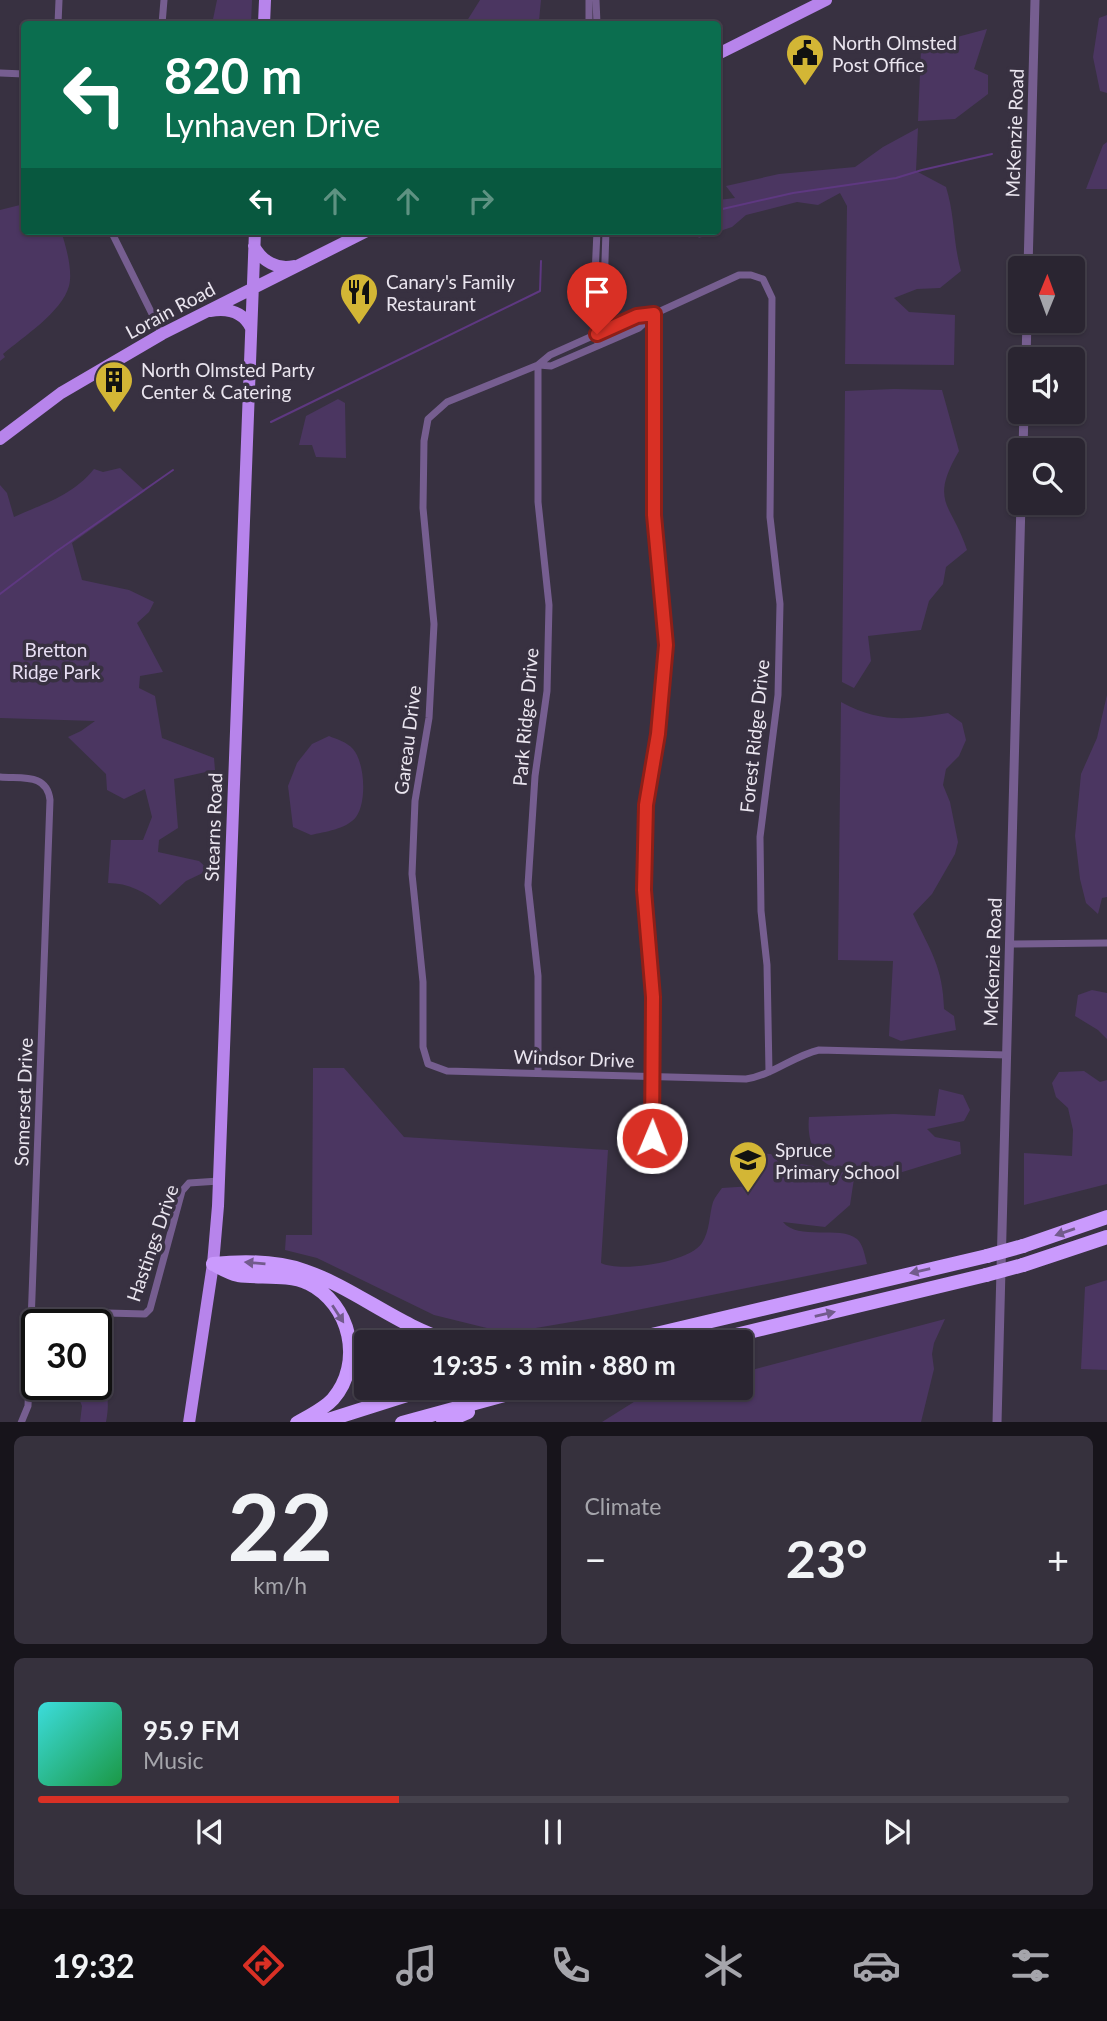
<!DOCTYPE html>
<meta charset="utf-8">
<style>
body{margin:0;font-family:Lato,sans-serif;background:#36313d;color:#f1f3f6;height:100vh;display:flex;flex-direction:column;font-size:26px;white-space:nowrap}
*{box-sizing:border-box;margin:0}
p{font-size:23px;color:#a5a5ab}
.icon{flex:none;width:38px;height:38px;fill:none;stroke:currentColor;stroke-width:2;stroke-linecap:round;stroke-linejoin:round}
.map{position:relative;height:1422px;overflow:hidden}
.side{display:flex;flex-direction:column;gap:14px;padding:14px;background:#17141b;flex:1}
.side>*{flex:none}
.top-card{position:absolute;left:21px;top:21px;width:700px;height:214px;border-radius:7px;box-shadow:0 2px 5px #0004,0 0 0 2px #46424d;background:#0b6e4f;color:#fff;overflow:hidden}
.needle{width:46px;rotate:1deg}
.tools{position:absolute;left:1008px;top:256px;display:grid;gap:14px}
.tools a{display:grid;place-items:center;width:77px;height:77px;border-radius:7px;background:#2a2531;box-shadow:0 2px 5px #0004,0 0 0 2px #46424d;font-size:35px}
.speed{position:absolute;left:21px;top:1309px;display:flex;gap:14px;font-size:35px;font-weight:700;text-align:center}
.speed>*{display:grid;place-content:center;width:91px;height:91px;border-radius:50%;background:#2a2531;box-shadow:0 2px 5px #0004,0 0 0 2px #46424d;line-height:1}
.speed .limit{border:4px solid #111;border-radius:10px;background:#fff;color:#111}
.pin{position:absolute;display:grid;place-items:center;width:60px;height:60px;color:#fff;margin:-72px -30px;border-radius:50% 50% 50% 0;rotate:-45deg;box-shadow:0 0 7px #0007}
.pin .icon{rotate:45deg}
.me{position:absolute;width:77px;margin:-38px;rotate:1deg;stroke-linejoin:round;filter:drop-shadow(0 0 5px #0008)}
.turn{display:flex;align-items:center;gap:24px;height:147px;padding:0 28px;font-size:32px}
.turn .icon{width:91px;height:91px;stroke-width:2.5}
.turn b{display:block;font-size:49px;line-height:60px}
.lanes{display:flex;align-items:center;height:66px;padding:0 28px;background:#0003;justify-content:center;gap:35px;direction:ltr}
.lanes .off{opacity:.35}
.big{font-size:52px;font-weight:700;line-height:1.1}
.side .widget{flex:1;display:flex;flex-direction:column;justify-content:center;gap:10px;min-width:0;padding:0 24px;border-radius:10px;background:#36313d}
.side .dial{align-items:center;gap:0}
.dial b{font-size:91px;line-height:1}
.song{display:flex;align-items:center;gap:21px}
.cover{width:84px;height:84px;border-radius:10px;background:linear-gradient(135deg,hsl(180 70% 55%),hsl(140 70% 35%))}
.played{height:7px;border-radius:4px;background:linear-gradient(90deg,#d93025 35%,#46424d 35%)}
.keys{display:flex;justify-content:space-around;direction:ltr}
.heat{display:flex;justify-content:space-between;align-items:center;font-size:38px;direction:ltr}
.side .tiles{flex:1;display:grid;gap:14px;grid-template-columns:1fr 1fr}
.widget:last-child{grid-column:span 2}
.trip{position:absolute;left:354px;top:1330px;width:399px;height:70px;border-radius:7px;background:#2a2531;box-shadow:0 2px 5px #0004,0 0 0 2px #46424d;font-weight:700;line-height:70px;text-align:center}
.tabs{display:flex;height:112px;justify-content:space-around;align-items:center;background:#110f14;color:#a5a5ab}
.tabs .icon{width:49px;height:49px}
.tabs .on{color:#d93025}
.tabs b{font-size:32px;color:#f1f3f6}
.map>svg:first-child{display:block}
</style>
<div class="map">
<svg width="1107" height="1423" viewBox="0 0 1107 1423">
<rect width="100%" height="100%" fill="#383141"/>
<path fill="#4b3661" d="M 217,0 L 252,0 L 251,24 L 212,24 Z
M 480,0 L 541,0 L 539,21 L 517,20 L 501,24 L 465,24 Z
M 1107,15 L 1107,93 L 1100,91 L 1093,57 L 1099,18 Z
M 987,29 L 974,69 L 988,75 L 988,94 L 955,119 L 918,121 L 921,49 L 939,46 L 946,40 Z
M 918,128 L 916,171 L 946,187 C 955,215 953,243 961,271 L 940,288 L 917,289 L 894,298 L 909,312 L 955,315 L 954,365 L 845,364 L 847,206 L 840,193 L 818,205 L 797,202 L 746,215 L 732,227 L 699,238 L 693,231 L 718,231 L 718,200 L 735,198 L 726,186 L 779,174 L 855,167 L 883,147 Z
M 1107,142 L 1107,189 L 1086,189 L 1103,145 Z
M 24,204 L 24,231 L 61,231 C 66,246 73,271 69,286 C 62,312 23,337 3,354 L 5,357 L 0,361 L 0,210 Z
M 894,389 L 942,390 L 959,451 C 929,503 951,502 967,550 L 946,567 L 943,584 L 929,601 L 921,630 L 868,636 L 871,661 L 854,688 L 842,682 L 845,391 Z
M 338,399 L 345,403 L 346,458 L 316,457 L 312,445 L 299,445 L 306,416 Z
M 120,468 L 145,491 L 72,543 L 82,580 L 129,590 L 154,602 L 149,612 L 137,623 L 163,672 L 140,676 L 139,688 L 155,696 L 162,738 L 214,758 L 215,770 L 174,779 L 178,828 L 159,840 L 158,852 L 199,861 L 209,870 L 186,881 L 160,905 C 146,892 128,883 108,883 L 111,840 L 143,840 L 152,817 L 145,789 L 124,799 L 107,790 L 106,774 L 68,737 L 81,731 L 95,721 L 0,718 L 0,485 L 7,493 L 14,517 C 45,503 72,496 94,469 L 103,472 Z
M 1107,695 L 1107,897 L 1102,898 L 1098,914 L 1086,903 L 1080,879 L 1075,836 L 1081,774 L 1097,738 Z
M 841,702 C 880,723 907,720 948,713 L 962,723 L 966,740 L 959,756 L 946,769 L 943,785 L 950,802 L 958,842 L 955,854 L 932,894 L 913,914 C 930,950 943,967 944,1009 L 954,1016 L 956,1030 L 901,1041 L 889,1036 L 893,961 L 838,960 Z
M 329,736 C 336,739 347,742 353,749 C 365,763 367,802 356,817 C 347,829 324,832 311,835 L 293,827 L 288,786 L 297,763 L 312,744 Z
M 1092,990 L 1107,993 L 1107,1039 L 1098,1030 L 1075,1016 L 1078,995 Z
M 313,1068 L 344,1068 L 404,1137 L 608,1150 L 601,1263 C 621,1273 690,1262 702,1243 C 710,1231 709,1215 713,1202 C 715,1197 719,1192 722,1188 L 752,1186 L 752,1153 L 771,1154 L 789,1173 L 801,1164 L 852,1172 C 847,1170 837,1169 831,1166 C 812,1157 807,1136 809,1117 L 894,1114 L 935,1116 L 939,1089 L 963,1095 L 970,1110 L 964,1121 L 927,1129 L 935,1137 L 960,1142 L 961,1154 L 886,1177 L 855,1172 L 850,1205 L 825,1227 L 783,1222 C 798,1241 840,1225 857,1239 C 863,1244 865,1256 867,1264 L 612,1315 L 507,1333 L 434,1315 L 317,1258 L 285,1250 L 286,1235 L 312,1235 Z
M 1084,1071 L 1100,1082 L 1107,1080 L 1107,1184 L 1024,1205 L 1024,1153 L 1072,1156 L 1073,1130 L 1068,1108 L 1056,1097 L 1052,1083 L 1059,1072 Z
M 1107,1280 L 1107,1370 L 1081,1369 L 1085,1287 Z
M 945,1319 L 934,1343 L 932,1354 L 934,1369 L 921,1422 L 602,1422 L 637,1400 L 685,1388 L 740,1388 L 740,1373 Z
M 96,1377 C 110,1388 109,1407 106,1422 L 80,1422 L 82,1406 L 73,1384 L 96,1384 Z"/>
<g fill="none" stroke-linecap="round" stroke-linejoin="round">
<path stroke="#5e3881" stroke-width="2" d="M 718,210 L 793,193 L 896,178 L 922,170 L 992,154
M 271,422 L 540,291 L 541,261
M 0,594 L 57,551 L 173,470"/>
<path stroke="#765e90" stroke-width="7" d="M 589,0 L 589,24
M 596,0 L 597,24
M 58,24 L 59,0
M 162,24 L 164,0
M 0,73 L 24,74
M 111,231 L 162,334
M 597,231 L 593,320 L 598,330
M 598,345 L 598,330 L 603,319 L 606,231
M 539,365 L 551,366 L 639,328 L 654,314
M 0,777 C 22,779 47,773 50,800 L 28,1406 L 21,1423
M 1011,944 L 1107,943
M 538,1072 L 538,976 L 528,885 L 535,776 L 547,691 L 549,605 L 538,502 L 538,365
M 769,1072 L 767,965 L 761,911 L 760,837 L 778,695 L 780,604 L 770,517 L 772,298 L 763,279 L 751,275 L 739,275 L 654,314 L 637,316 L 597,334 L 550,355 L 538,365 L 447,402 L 428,419 L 424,441 L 423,508 L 434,624 L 429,718 L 415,801 L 412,874 L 423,982 L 423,1047 L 428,1064 L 447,1071 L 746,1079 C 773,1075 793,1056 819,1050 L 1007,1055
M 652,1138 L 653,997 L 644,890 L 646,805 L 658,734 L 666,645 L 654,515 L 654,314
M 31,1311 L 145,1314 L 150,1309 L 182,1191 L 189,1183 L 219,1181"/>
<path stroke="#765e90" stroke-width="9" d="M 1028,268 L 1035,0
M 1026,359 L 1027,320
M 1023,450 L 1024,411
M 997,1423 L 1021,502"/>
<path stroke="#b784eb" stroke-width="12" d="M 264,24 L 265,0
M 718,54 L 826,0
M 254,246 C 262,261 277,270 294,266
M 210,311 C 227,308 243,311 251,328
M 0,439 L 61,393 L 162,334 L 367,231
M 189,1423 L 213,1264 L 218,1206 L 255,231"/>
<path stroke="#ca9afd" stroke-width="14" d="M 1023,1246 L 1107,1217
M 213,1264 C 221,1268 229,1273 238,1275 C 260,1278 288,1274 308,1283 C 351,1304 364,1363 333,1399 C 324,1409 309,1416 297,1423
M 213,1264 C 242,1261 277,1261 305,1271 C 355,1288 399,1327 452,1342
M 1023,1265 L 1107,1237
M 622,1342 L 987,1256
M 707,1342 L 986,1275
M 319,1423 L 429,1388
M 402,1423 L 530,1388
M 443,1423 L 468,1412"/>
<path stroke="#ca9afd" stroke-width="14" d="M 987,1256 L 1023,1246
M 986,1275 L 1023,1265"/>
</g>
<defs><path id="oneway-solid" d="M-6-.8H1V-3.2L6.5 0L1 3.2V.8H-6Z" transform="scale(1.75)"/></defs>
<g fill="#725b8c">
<use href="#oneway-solid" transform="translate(1065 1232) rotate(161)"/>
<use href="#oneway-solid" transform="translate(255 1263) rotate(-175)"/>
<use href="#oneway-solid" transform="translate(920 1271) rotate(167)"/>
<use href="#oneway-solid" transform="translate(338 1314) rotate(57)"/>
<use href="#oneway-solid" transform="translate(825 1314) rotate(-13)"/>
</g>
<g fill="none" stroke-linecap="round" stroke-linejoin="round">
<defs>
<path id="route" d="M 597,334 L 637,316 L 654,314 L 654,515 L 666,645 L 658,734 L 646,805 L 644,890 L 653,997 L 652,1138"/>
</defs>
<use href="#route" stroke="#8d1f18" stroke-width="18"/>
<use href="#route" stroke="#d93025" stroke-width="12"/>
</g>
<defs>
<symbol id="civic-pin" viewBox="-11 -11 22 30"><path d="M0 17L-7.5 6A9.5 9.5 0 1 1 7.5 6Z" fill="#d3b635" stroke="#383141"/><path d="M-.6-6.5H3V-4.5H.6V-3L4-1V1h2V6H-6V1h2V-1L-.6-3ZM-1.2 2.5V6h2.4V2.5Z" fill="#111"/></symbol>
<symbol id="restaurant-pin" viewBox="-11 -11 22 30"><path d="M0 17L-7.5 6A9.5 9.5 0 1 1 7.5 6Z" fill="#d3b635" stroke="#383141"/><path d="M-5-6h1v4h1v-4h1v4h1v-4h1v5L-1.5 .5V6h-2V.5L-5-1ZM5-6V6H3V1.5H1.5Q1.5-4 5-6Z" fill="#111"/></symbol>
<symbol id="building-pin" viewBox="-11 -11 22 30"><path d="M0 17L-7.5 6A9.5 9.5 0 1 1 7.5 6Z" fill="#d3b635" stroke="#383141"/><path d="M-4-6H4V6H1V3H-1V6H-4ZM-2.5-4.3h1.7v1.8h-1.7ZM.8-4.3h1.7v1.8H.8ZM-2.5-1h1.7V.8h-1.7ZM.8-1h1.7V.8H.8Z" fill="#111"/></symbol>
<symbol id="school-pin" viewBox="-11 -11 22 30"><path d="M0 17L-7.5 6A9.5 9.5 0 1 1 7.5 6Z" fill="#d3b635" stroke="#383141"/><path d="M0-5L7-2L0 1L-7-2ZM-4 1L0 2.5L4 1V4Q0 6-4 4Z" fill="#111"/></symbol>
</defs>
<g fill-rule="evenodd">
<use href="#civic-pin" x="783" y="31" width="44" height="60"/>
<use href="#restaurant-pin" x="337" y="270" width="44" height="60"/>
<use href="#building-pin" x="92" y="358" width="44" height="60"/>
<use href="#school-pin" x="726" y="1138" width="44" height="60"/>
</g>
<g text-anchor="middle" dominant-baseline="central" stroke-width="7" stroke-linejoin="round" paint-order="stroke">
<g font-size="19" fill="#eae5ef" stroke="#383141" text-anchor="start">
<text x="832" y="42">North Olmsted<tspan x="832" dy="22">Post Office</tspan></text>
<text x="386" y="281">Canary's Family<tspan x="386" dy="22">Restaurant</tspan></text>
<text x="141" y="369">North Olmsted Party<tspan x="141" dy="22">Center &amp; Catering</tspan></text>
<text x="775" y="1149">Spruce<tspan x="775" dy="22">Primary School</tspan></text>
</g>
<g font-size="19" fill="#eae5ef" stroke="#383141">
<text transform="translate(1014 133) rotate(-88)">McKenzie Road</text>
<text transform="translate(170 310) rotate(-28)">Lorain Road</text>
<text transform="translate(525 717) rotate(-85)">Park Ridge Drive</text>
<text transform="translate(754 736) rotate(-84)">Forest Ridge Drive</text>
<text transform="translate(407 740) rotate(-83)">Gareau Drive</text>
<text transform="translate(213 827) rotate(-88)">Stearns Road</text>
<text transform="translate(992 962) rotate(-88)">McKenzie Road</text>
<text transform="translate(574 1058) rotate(2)">Windsor Drive</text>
<text transform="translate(23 1102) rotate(-88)">Somerset Drive</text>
<text transform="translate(152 1243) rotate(-71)">Hastings Drive</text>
</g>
<g font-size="19" fill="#e8dff4" stroke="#383141">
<text x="56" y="649">Bretton<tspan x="56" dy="22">Ridge Park</tspan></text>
</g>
</g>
</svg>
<div class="tools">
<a><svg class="needle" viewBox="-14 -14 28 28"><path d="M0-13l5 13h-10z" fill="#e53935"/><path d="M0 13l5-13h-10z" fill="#a5a5ab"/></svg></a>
<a><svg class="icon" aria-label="sound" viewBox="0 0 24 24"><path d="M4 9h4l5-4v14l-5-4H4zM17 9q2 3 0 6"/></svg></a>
<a><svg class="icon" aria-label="search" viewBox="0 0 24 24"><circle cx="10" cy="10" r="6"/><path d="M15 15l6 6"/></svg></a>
</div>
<div class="speed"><div class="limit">30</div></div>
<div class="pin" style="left:597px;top:334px;background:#d93025"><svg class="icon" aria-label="arrive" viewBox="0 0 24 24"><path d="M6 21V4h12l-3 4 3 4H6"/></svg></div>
<svg class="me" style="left:652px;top:1138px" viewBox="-20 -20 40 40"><circle r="17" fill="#d93025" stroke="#fff" stroke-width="3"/><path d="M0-11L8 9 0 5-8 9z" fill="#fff"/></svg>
<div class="trip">19:35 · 3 min · 880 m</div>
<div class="top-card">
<div class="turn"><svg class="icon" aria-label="left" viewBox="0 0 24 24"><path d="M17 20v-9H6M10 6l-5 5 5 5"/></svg><div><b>820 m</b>Lynhaven Drive</div></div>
<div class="lanes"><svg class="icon" aria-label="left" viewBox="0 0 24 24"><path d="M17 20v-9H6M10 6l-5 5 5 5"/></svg><svg class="icon off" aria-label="ahead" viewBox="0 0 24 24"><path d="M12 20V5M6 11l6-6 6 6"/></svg><svg class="icon off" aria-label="ahead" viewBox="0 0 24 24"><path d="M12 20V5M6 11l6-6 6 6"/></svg><svg class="icon off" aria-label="right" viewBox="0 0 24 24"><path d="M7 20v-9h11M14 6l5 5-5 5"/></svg></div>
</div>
</div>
<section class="side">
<div class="tiles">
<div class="widget dial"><b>22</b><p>km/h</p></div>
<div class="widget"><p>Climate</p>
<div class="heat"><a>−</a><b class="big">23°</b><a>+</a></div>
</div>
<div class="widget">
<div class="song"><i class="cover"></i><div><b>95.9 FM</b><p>Music</p></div></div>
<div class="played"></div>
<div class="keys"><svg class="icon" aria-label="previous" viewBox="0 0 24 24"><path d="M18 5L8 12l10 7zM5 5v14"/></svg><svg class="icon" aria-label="pause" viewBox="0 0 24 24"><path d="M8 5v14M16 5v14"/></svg><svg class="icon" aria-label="next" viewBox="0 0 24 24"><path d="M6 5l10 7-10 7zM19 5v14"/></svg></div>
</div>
</div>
</section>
<nav class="tabs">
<b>19:32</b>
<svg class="icon on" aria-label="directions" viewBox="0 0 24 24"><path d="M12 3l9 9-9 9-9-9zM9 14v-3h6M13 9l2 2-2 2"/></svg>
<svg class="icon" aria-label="music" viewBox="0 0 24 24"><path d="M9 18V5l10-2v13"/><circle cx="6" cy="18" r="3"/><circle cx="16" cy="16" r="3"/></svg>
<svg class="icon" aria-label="phone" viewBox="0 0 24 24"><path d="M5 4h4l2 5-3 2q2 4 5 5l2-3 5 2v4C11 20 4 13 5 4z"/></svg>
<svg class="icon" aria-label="climate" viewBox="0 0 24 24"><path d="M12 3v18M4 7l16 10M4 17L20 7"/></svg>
<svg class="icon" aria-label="car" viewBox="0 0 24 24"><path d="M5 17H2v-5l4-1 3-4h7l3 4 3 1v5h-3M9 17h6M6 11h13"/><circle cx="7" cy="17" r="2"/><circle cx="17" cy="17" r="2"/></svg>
<svg class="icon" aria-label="filters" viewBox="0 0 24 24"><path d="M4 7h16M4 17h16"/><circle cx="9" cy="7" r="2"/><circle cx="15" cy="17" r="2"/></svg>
</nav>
